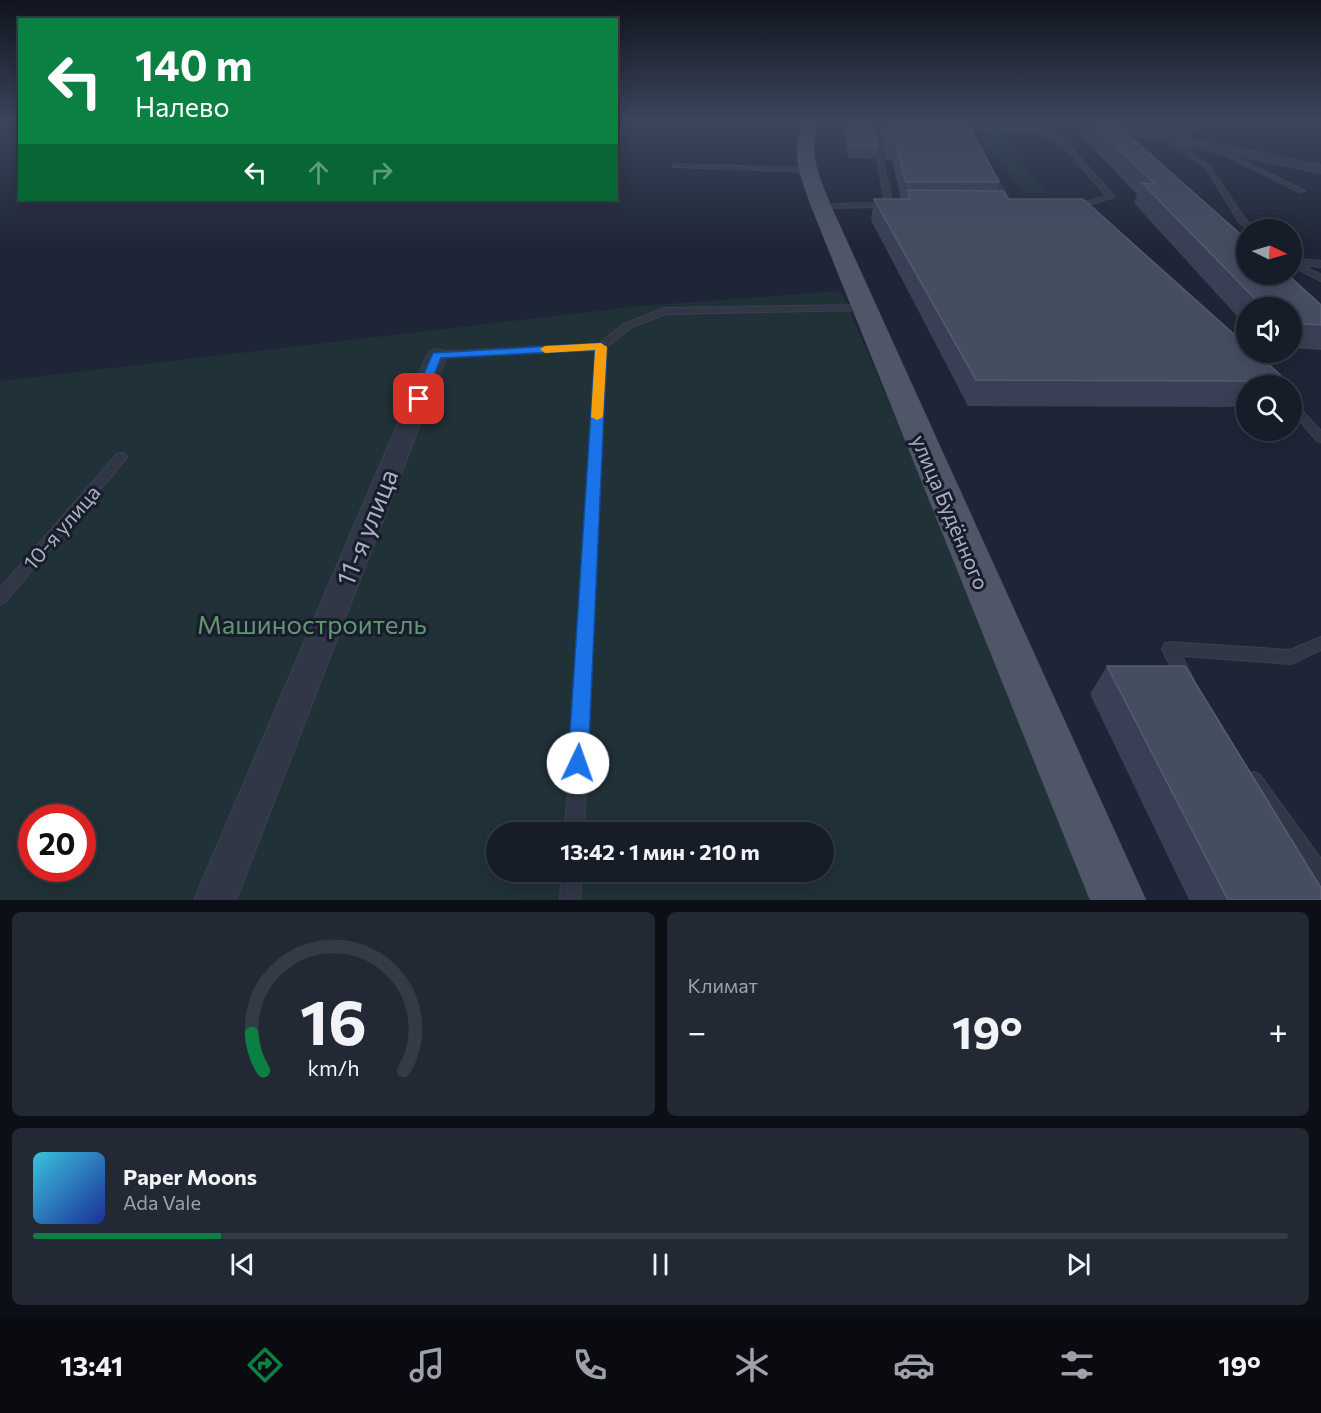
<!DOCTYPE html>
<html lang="ru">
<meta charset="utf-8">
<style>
body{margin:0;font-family:Commissioner,sans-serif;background:#232934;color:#f1f3f6;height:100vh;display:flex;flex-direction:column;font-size:22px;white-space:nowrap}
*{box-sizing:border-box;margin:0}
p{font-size:20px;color:#9ea1a8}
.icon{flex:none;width:33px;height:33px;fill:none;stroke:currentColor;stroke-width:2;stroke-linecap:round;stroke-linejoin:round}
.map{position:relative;height:900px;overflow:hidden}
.details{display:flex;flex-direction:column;gap:12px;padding:12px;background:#0c0f16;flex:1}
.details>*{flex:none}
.top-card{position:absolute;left:18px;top:18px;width:600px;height:183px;border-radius:0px;box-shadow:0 3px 15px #0003,0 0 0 2px #353a45;background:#0b8043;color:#fff;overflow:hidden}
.needle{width:39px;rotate:95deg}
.buttons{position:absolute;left:1236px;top:219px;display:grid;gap:12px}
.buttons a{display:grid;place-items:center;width:66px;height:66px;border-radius:50%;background:#161c28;box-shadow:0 3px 15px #0003,0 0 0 2px #353a45;font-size:30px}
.speed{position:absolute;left:18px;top:804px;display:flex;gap:12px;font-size:30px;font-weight:700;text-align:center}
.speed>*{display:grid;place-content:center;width:78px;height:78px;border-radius:50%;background:#161c28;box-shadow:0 3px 15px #0003,0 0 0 2px #353a45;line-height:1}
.speed .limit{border:9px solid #d22;background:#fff;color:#111}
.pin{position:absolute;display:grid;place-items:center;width:51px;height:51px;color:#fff;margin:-26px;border-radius:12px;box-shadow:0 3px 9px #0006}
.me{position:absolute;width:66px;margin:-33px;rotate:3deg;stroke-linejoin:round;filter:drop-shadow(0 0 4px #0008)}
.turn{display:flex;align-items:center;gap:21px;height:126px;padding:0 18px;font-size:27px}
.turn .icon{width:78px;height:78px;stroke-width:2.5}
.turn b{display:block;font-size:42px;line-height:51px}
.lanes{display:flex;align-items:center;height:57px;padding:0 18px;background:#0003;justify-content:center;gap:30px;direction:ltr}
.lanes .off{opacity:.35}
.big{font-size:45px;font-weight:700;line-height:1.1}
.details .widget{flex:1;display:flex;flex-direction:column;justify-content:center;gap:9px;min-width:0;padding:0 21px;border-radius:9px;background:#232934}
.details .dial{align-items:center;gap:0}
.dial svg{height:156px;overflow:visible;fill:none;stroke:#353a45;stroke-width:7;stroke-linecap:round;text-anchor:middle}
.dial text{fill:#f1f3f6;stroke:none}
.song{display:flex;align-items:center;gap:18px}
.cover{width:72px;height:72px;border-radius:9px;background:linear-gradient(135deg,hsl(190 70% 55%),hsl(230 70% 35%))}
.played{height:6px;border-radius:3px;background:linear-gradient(90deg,#0b8043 15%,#353a45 15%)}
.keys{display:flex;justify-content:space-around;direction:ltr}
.heat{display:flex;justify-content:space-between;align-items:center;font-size:33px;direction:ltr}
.details .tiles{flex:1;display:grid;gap:12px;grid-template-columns:1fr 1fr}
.widget:last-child{grid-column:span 2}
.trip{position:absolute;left:486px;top:822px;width:348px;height:60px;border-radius:30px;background:#161c28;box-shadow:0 3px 15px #0003,0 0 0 2px #353a45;font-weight:700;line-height:60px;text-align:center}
.tabs{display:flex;height:96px;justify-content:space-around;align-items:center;background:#090b10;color:#9ea1a8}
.tabs .icon{width:42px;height:42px}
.tabs .current{color:#0b8043}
.tabs b{font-size:27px;color:#f1f3f6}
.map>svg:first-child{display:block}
</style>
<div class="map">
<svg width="1321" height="900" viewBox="0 0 1321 900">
<rect width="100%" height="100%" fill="#1e2536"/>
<path fill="#203137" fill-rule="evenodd" d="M 1100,122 L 1190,122 C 1162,138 1130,127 1100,122 Z
M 989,133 L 1006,134 L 1027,171 L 1047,193 L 1025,193 L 983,142 Z
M 841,291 L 1102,900 L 0,900 L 0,381 L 639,306 ZM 32,818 L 82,818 L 82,868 L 32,868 ZM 496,832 L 824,832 L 824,872 L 496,872 Z"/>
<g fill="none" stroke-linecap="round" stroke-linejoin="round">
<defs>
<path id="service" d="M 870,122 L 897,123 L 894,125 L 875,124 L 893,205 L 889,207 L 818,208 L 818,204 L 821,204 L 885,203 Z
M 1198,122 L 1204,122 L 1190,134 L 1167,137 L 1210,166 L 1245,219 L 1257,230 L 1248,230 L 1239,222 L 1206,168 L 1158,136 L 1186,131 Z
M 956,125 L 1036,128 L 1063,139 L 1115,197 L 1070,210 L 1070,206 L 1106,196 L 1059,141 L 1035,132 L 954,128 Z
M 1210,146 L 1214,146 L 1305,191 L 1299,192 L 1210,148 Z
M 675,164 L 808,168 L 811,170 L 808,172 L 673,167 L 672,166 Z
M 990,169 L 993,171 L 1013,206 L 1012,208 L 1005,206 L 987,171 Z
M 1296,259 L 1321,261 L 1321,267 L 1302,265 L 1321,275 L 1321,281 L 1292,266 L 1292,261 Z
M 863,305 L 866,306 L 866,310 L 666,314 L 630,328 L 606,348 L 584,832 L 565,832 L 596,350 L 437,358 L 432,355 L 437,352 L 598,344 L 624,324 L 665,308 Z
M 1292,403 L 1296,404 L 1321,431 L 1321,442 L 1317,441 L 1292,412 Z
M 121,453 L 125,454 L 127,457 L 125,460 L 5,602 L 0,604 L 0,588 L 117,454 Z
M 1321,637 L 1321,650 L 1291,664 L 1182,656 L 1194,680 L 1192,685 L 1186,687 L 1180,685 L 1162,649 L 1164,644 L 1170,642 L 1290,650 Z
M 1254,772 L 1260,775 L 1321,859 L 1321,886 L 1314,883 L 1248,787 L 1245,781 L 1248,775 Z
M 562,872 L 582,872 L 580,900 L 560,900 Z"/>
<path id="minor" d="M 1081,122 L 1102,122 L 1321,165 L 1321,173 L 1087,125 Z
M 437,349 L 444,351 L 447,355 L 236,900 L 194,900 L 427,355 L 430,351 Z"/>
<path id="primary" d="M 804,122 L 819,122 C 806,152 820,178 831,206 L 1146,900 L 1090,900 L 811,206 C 801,177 789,151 804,122 Z"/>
</defs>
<use href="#service" stroke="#3b4050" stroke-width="2"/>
<use href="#minor" stroke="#3b4050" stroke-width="2"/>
<use href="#primary" stroke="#3b4050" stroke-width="1"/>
<use href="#service" fill="#323747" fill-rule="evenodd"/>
<use href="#minor" fill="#323747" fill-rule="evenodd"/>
<use href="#primary" fill="#4f5667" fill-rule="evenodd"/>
</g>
<path fill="#394055" d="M 844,122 L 872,122 L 877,147 L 875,159 L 848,158 Z
M 879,122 L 967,122 L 999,182 L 996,191 L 1287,381 L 1284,386 L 1246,386 L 1246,407 L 968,406 L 871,220 L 874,199 L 901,199 L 892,160 L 885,160 L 878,126 Z
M 1083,122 L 1114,122 L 1321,305 L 1321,350 L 1292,348 L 1292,308 L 1246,308 L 1246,326 L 1134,203 L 1137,194 L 1079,134 Z
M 1107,666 L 1321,900 L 1189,900 L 1090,694 Z"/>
<path fill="#454d61" stroke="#555c71" stroke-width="1.5" d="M 847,122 L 872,122 L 877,147 L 850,145 Z
M 884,122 L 967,122 L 999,182 L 906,182 L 895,142 L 889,141 Z
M 1089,122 L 1114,122 L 1246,239 L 1246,274 L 1287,274 L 1321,305 L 1321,325 L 1292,323 L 1292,308 L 1264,308 L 1142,183 L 1155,184 Z
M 908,190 L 1003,191 L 1008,199 L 1083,199 L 1246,345 L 1246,352 L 1255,352 L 1287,381 L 976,380 L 874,199 L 910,199 Z
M 1107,666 L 1185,666 L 1321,888 L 1321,900 L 1228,900 Z"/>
<linearGradient id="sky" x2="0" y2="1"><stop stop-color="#10141e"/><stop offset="0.49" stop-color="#3b465d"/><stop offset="1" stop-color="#3b465d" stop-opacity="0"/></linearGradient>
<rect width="1321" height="248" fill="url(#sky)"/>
<path fill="#1a73e8" stroke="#114b97" stroke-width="1.5" d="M 601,343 L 607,347 L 588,763 L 585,770 L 578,773 L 571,770 L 568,763 L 595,350 L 441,358 L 423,401 L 419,402 L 413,399 L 433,353 Z"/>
<path fill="#f59e0b" d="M 601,343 L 607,347 L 603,417 L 597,420 L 591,417 L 595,350 L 545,353 L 540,349 L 545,346 Z"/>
<g text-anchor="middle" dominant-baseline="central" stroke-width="6" stroke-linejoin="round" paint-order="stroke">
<g font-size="21" fill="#abb1c4" stroke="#171d2b">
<text transform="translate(951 512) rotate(67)">улица Будённого</text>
<text transform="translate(61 527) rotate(-49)">10-я улица</text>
</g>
<g font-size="26" fill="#abb1c4" stroke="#171d2b">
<text transform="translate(366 527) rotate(-68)">11-я улица</text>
</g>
<g font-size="26" fill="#639575" stroke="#171d2b">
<text x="312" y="623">Машиностроитель</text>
</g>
</g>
</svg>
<div class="buttons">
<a><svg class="needle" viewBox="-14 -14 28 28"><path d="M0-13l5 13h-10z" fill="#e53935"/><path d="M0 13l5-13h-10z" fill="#9ea1a8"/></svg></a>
<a><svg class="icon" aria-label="sound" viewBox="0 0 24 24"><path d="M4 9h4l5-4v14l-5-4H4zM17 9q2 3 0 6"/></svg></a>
<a><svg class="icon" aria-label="search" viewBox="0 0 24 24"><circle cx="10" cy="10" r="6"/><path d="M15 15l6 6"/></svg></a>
</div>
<div class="speed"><div class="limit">20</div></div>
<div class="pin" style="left:419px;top:399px;background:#d93025"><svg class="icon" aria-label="arrive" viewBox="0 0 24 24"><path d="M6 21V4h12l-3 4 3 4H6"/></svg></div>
<svg class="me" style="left:578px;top:763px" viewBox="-20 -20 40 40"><circle r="19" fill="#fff"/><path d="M0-13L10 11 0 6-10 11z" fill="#1a73e8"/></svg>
<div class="trip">13:42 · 1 мин · 210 m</div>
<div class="top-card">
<div class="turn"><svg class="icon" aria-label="left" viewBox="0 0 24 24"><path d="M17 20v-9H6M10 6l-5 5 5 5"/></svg><div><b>140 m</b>Налево</div></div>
<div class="lanes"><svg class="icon" aria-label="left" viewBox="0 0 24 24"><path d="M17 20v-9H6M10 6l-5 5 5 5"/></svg><svg class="icon off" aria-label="ahead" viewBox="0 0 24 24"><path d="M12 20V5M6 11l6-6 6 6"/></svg><svg class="icon off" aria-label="right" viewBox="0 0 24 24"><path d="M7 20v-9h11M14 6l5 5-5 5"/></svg></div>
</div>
</div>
<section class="details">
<div class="tiles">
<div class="widget dial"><svg viewBox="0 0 100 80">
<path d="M14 69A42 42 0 1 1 86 69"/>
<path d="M14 69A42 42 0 0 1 8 50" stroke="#0b8043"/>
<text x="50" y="56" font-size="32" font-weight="700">16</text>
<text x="50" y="72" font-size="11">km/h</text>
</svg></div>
<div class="widget"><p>Климат</p>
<div class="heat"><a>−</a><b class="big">19°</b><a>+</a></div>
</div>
<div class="widget">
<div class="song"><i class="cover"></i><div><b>Paper Moons</b><p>Ada Vale</p></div></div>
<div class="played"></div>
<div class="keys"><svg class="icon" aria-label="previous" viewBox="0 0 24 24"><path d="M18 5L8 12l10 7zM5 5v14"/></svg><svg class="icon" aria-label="pause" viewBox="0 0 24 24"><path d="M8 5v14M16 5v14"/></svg><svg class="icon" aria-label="next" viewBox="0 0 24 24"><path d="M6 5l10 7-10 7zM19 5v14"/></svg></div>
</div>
</div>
</section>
<nav class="tabs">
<b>13:41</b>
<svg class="icon current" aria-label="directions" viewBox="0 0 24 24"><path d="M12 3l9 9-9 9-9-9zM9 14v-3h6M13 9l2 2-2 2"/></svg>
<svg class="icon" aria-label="music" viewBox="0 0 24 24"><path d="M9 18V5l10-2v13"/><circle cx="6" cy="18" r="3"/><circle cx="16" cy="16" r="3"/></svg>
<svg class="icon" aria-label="phone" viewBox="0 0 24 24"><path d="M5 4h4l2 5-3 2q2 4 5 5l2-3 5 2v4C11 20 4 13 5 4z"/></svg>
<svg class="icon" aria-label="climate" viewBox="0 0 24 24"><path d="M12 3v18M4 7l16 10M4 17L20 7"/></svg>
<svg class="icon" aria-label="car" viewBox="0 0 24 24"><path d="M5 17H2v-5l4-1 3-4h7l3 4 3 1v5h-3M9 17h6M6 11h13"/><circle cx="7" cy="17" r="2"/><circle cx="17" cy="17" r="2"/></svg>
<svg class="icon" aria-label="filters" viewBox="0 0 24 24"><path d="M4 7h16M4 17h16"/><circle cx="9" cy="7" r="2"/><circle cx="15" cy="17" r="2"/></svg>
<b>19°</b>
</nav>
